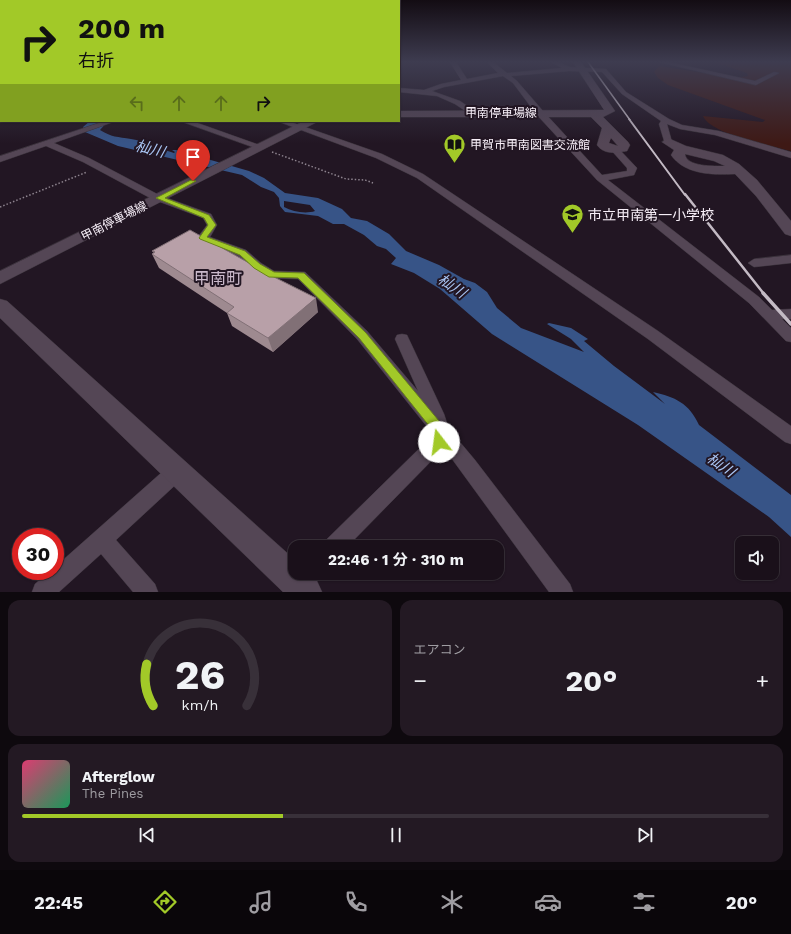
<!DOCTYPE html>
<html lang="ja">
<meta charset="utf-8">
<style>
body{margin:0;font-family:"Work Sans","Noto Sans JP",sans-serif;background:#231923;color:#f1f3f6;height:100vh;display:flex;flex-direction:column;font-size:15px;white-space:nowrap}
*{box-sizing:border-box;margin:0}
p{font-size:13px;color:#9f9da2}
.icon{flex:none;width:22px;height:22px;fill:none;stroke:currentColor;stroke-width:2;stroke-linecap:round;stroke-linejoin:round}
.map{position:relative;height:592px;overflow:hidden}
.details{display:flex;flex-direction:column;gap:8px;padding:8px;background:#0e090e;flex:1}
.details>*{flex:none}
.top-card{position:absolute;left:0px;top:0px;width:400px;height:122px;box-shadow:0 1px 3px #0004,0 0 0 1px #383039;background:#a2c928;color:#111;overflow:hidden}
.fabs{position:absolute;left:735px;top:536px;display:grid;gap:8px}
.fabs a{display:grid;place-items:center;width:44px;height:44px;border-radius:8px;background:#1a101a;box-shadow:0 1px 3px #0004,0 0 0 1px #383039;font-size:20px}
.speed{position:absolute;left:12px;top:528px;display:flex;gap:8px;font-size:20px;font-weight:700;text-align:center}
.speed>*{display:grid;place-content:center;width:52px;height:52px;border-radius:50%;background:#1a101a;box-shadow:0 1px 3px #0004,0 0 0 1px #383039;line-height:1}
.speed .limit{border:6px solid #d22;background:#fff;color:#111}
.pin{position:absolute;display:grid;place-items:center;width:34px;height:34px;color:#fff;margin:-41px -17px;border-radius:50% 50% 50% 0;rotate:-45deg;box-shadow:0 0 4px #0007}
.pin .icon{rotate:45deg}
.me{position:absolute;width:44px;margin:-22px;rotate:345deg;stroke-linejoin:round;filter:drop-shadow(0 0 3px #0008)}
.turn{display:flex;align-items:center;gap:14px;height:84px;padding:0 12px;font-size:18px}
.turn .icon{width:52px;height:52px;stroke-width:2.5}
.turn b{display:block;font-size:28px;line-height:34px}
.lanes{display:flex;align-items:center;height:38px;padding:0 12px;background:#0003;justify-content:center;gap:20px;direction:ltr}
.lanes .off{opacity:.35}
.big{font-size:30px;font-weight:700;line-height:1.1}
.details .card{flex:1;display:flex;flex-direction:column;justify-content:center;gap:6px;min-width:0;padding:0 14px;border-radius:12px;background:#231923}
.details .dial{align-items:center;gap:0}
.dial svg{height:104px;overflow:visible;fill:none;stroke:#383039;stroke-width:7;stroke-linecap:round;text-anchor:middle}
.dial text{fill:#f1f3f6;stroke:none}
.song{display:flex;align-items:center;gap:12px}
.cover{width:48px;height:48px;border-radius:6px;background:linear-gradient(135deg,hsl(340 70% 55%),hsl(150 70% 35%))}
.played{height:4px;border-radius:2px;background:linear-gradient(90deg,#a2c928 35%,#383039 35%)}
.keys{display:flex;justify-content:space-around;direction:ltr}
.heat{display:flex;justify-content:space-between;align-items:center;font-size:22px;direction:ltr}
.details .tiles{flex:1;display:grid;gap:8px;grid-template-columns:1fr 1fr}
.card:last-child{grid-column:span 2}
.trip{position:absolute;left:288px;top:540px;width:216px;height:40px;border-radius:12px;background:#1a101a;box-shadow:0 1px 3px #0004,0 0 0 1px #383039;font-weight:700;line-height:40px;text-align:center}
.menu{display:flex;height:64px;justify-content:space-around;align-items:center;background:#0a060a;color:#9f9da2}
.menu .icon{width:28px;height:28px}
.menu .selected{color:#a2c928}
.menu b{font-size:18px;color:#f1f3f6}
.map>svg:first-child{display:block}
</style>
<div class="map">
<svg width="791" height="592" viewBox="0 0 791 592">
<rect width="100%" height="100%" fill="#221623"/>
<path fill="#3e1915" d="M 714,62 L 791,62 L 791,151 C 772,146 710,134 703,116 L 763,122 L 765,120 L 668,85 L 658,78 L 654,72 L 659,66 L 736,78 L 748,76 L 747,73 Z"/>
<path fill="#375487" fill-rule="evenodd" d="M 90,121 L 108,121 L 100,130 C 111,137 118,137 131,139 C 145,141 160,149 174,153 L 175,152 L 172,150 L 176,150 L 249,171 L 264,178 L 285,193 L 318,198 L 342,209 L 351,218 L 367,221 L 389,234 L 406,251 L 439,265 L 464,279 L 475,283 L 487,292 L 497,308 L 521,328 L 584,352 L 571,339 L 547,324 L 549,323 L 571,328 L 588,339 L 584,341 L 614,366 L 665,404 L 653,392 C 675,397 689,403 699,425 L 791,495 L 791,537 L 769,517 L 638,425 L 492,334 L 440,289 L 414,273 L 391,264 L 396,258 L 386,249 L 377,246 L 364,235 L 344,224 L 333,224 L 318,216 L 285,212 L 280,206 L 279,198 L 274,192 L 261,187 L 242,175 L 118,146 L 85,132 L 83,127 ZM 284,201 L 310,205 L 315,211 C 306,214 293,212 284,207 Z"/>
<g fill="none" stroke-linecap="round" stroke-linejoin="round">
<defs>
<path id="street" d="M 450,62 L 456,62 L 467,79 L 498,73 L 487,62 L 493,62 L 507,73 L 562,68 L 551,62 L 558,62 L 570,67 L 606,69 L 626,92 L 669,119 L 682,125 L 719,131 L 791,152 L 791,158 L 715,135 L 680,129 L 667,124 L 672,142 L 668,144 L 665,144 L 659,124 L 661,121 L 622,94 L 602,72 L 569,71 L 511,76 L 517,81 L 543,111 L 602,175 L 627,171 L 627,168 L 611,150 L 615,147 L 618,148 L 637,168 L 634,175 L 608,180 L 759,297 L 772,310 L 791,309 L 791,319 L 782,319 L 791,328 L 791,342 L 786,341 L 749,303 L 597,180 L 537,115 L 513,83 L 503,76 L 444,87 L 432,91 L 460,101 L 476,112 L 477,114 L 473,116 L 455,104 L 437,96 L 399,92 L 399,88 L 424,90 L 441,84 L 461,80 Z
M 659,62 L 668,62 L 755,81 L 774,72 L 779,73 L 756,85 Z
M 105,121 L 116,121 L 54,143 L 89,158 L 159,195 L 211,214 L 217,225 L 210,237 L 246,250 L 261,263 L 274,271 L 305,272 L 367,331 L 418,391 L 395,339 L 397,335 L 402,334 L 407,335 L 444,414 L 449,429 L 475,460 L 570,584 L 573,592 L 549,592 L 444,448 L 347,547 L 323,547 L 326,540 L 431,437 L 432,433 L 357,339 L 298,279 L 268,278 L 253,269 L 238,256 L 199,240 L 197,238 L 207,225 L 203,218 L 152,199 L 83,162 L 46,146 L 0,162 L 0,156 Z
M 180,121 L 192,121 L 265,147 L 264,149 L 258,149 Z
M 277,121 L 288,121 L 382,154 L 423,174 L 658,331 L 791,426 L 791,444 L 785,442 L 648,339 L 417,178 L 376,158 Z
M 791,255 L 791,263 L 754,267 L 748,263 L 754,259 Z
M 177,462 L 184,465 L 186,471 L 184,477 L 116,540 L 155,584 L 158,592 L 133,592 L 101,554 L 59,592 L 32,592 L 35,584 L 50,571 L 55,571 L 55,567 L 170,465 Z"/>
<path id="secondary" d="M 573,62 L 581,62 L 615,111 L 603,117 L 628,142 L 630,145 L 627,151 C 617,153 604,155 597,145 L 602,128 L 591,117 L 399,117 L 399,111 L 604,110 ZM 611,138 L 618,146 L 609,143 Z
M 304,121 L 319,121 L 0,284 L 0,271 Z
M 668,138 L 686,146 L 723,155 L 739,164 L 757,180 L 791,221 L 791,236 L 785,234 L 756,196 L 735,174 C 713,175 685,175 671,155 L 674,150 L 662,142 ZM 685,154 L 714,161 L 725,166 C 714,166 686,167 685,154 Z
M 0,299 L 7,301 L 295,560 L 295,573 L 309,573 L 317,581 L 322,592 L 283,592 L 0,318 Z"/>
</defs>
<use href="#street" stroke="#3a323b" stroke-width="1"/>
<use href="#secondary" stroke="#3a323b" stroke-width="1"/>
<path stroke="#8d838e" stroke-width="1" stroke-dasharray="1 1.5" stroke-linecap="butt" d="M 0,105 L 1,102"/>
<path stroke="#8d838e" stroke-width="1.5" stroke-dasharray="1.5 2" stroke-linecap="butt" d="M 272,152 L 346,179 L 365,180 L 373,183
M 0,207 L 87,172"/>
<use href="#street" fill="#544655" fill-rule="evenodd"/>
<use href="#secondary" fill="#544655" fill-rule="evenodd"/>
<path stroke="#c3bac4" stroke-width="1.5" d="M 588,62 L 630,120"/>
<path stroke="#c3bac4" stroke-width="2" d="M 629,119 L 685,195"/>
<path stroke="#c3bac4" stroke-width="2.5" d="M 685,194 L 764,294"/>
<path stroke="#c3bac4" stroke-width="3.5" d="M 763,293 L 791,324"/>
</g>
<path fill="#9e8a90" d="M 152,251 L 318,312 L 273,352 L 232,326 L 227,313 L 159,268 L 152,254 L 154,253 Z"/>
<path fill="#817076" d="M 316,298 L 318,312 L 273,352 L 268,338 Z"/>
<path fill="#b8a0a8" stroke="#817076" d="M 190,230 L 274,277 L 316,298 L 268,338 L 227,313 L 234,307 L 152,254 L 155,252 L 152,251 Z"/>
<linearGradient id="sky" x2="0" y2="1"><stop stop-color="#130c13"/><stop offset="0.43" stop-color="#3e3c50"/><stop offset="1" stop-color="#3e3c50" stop-opacity="0"/></linearGradient>
<rect width="791" height="144" fill="url(#sky)"/>
<path fill="#a2c928" stroke="#69831a" d="M 191,180 L 196,181 L 165,198 L 209,215 L 216,225 L 207,237 L 245,251 L 260,264 L 274,272 L 304,273 L 366,333 L 444,427 L 446,431 L 444,446 L 439,447 L 435,446 L 433,442 L 434,432 L 359,338 L 298,278 L 269,277 L 254,268 L 240,255 L 200,239 L 199,238 L 208,225 L 204,218 L 156,198 Z"/>
<defs>
<symbol id="library-pin" viewBox="-11 -11 22 30"><path d="M0 17L-7.5 6A9.5 9.5 0 1 1 7.5 6Z" fill="#a2c928" stroke="#221623"/><path d="M-6-4Q-3-5.5-.7-3.5V5Q-3 3-6 4ZM6-4Q3-5.5 .7-3.5V5Q3 3 6 4Z" fill="#111"/></symbol>
<symbol id="school-pin" viewBox="-11 -11 22 30"><path d="M0 17L-7.5 6A9.5 9.5 0 1 1 7.5 6Z" fill="#a2c928" stroke="#221623"/><path d="M0-5L7-2L0 1L-7-2ZM-4 1L0 2.5L4 1V4Q0 6-4 4Z" fill="#111"/></symbol>
</defs>
<g fill-rule="evenodd">
<use href="#library-pin" x="442" y="132" width="25" height="34"/>
<use href="#school-pin" x="560" y="202" width="25" height="34"/>
</g>
<g text-anchor="middle" dominant-baseline="central" stroke-width="4" stroke-linejoin="round" paint-order="stroke">
<g font-size="12" fill="#f7eff8" stroke="#221623">
<text x="501" y="113">甲南停車場線</text>
<text transform="translate(114 221) rotate(-27)">甲南停車場線</text>
</g>
<g font-size="12" fill="#f7eff8" stroke="#221623" text-anchor="start">
<text x="470" y="145">甲賀市甲南図書交流館</text>
</g>
<g font-size="14" fill="#f7eff8" stroke="#221623" text-anchor="start">
<text x="588" y="215">市立甲南第一小学校</text>
</g>
<g font-size="15" font-style="italic" fill="#a9c5f4" stroke="#221623">
<text transform="translate(150 149) rotate(14)">杣川</text>
<text transform="translate(452 286) rotate(34)">杣川</text>
<text transform="translate(721 465) rotate(35)">杣川</text>
</g>
<g font-size="16" fill="#cbbacc" stroke="#221623">
<text x="218" y="278">甲南町</text>
</g>
</g>
</svg>
<div class="fabs">
<a><svg class="icon" aria-label="sound" viewBox="0 0 24 24"><path d="M4 9h4l5-4v14l-5-4H4zM17 9q2 3 0 6"/></svg></a>
</div>
<div class="speed"><div class="limit">30</div></div>
<div class="pin" style="left:193px;top:181px;background:#d93025"><svg class="icon" aria-label="arrive" viewBox="0 0 24 24"><path d="M6 21V4h12l-3 4 3 4H6"/></svg></div>
<svg class="me" style="left:439px;top:442px" viewBox="-20 -20 40 40"><circle r="19" fill="#fff"/><path d="M0-13L10 11 0 6-10 11z" fill="#a2c928"/></svg>
<div class="trip">22:46 · 1 分 · 310 m</div>
<div class="top-card">
<div class="turn"><svg class="icon" aria-label="right" viewBox="0 0 24 24"><path d="M7 20v-9h11M14 6l5 5-5 5"/></svg><div><b>200 m</b>右折</div></div>
<div class="lanes"><svg class="icon off" aria-label="left" viewBox="0 0 24 24"><path d="M17 20v-9H6M10 6l-5 5 5 5"/></svg><svg class="icon off" aria-label="ahead" viewBox="0 0 24 24"><path d="M12 20V5M6 11l6-6 6 6"/></svg><svg class="icon off" aria-label="ahead" viewBox="0 0 24 24"><path d="M12 20V5M6 11l6-6 6 6"/></svg><svg class="icon" aria-label="right" viewBox="0 0 24 24"><path d="M7 20v-9h11M14 6l5 5-5 5"/></svg></div>
</div>
</div>
<section class="details">
<div class="tiles">
<div class="card dial"><svg viewBox="0 0 100 80">
<path d="M14 69A42 42 0 1 1 86 69"/>
<path d="M14 69A42 42 0 0 1 9 37" stroke="#a2c928"/>
<text x="50" y="56" font-size="32" font-weight="700">26</text>
<text x="50" y="72" font-size="11">km/h</text>
</svg></div>
<div class="card"><p>エアコン</p>
<div class="heat"><a>−</a><b class="big">20°</b><a>+</a></div>
</div>
<div class="card">
<div class="song"><i class="cover"></i><div><b>Afterglow</b><p>The Pines</p></div></div>
<div class="played"></div>
<div class="keys"><svg class="icon" aria-label="previous" viewBox="0 0 24 24"><path d="M18 5L8 12l10 7zM5 5v14"/></svg><svg class="icon" aria-label="pause" viewBox="0 0 24 24"><path d="M8 5v14M16 5v14"/></svg><svg class="icon" aria-label="next" viewBox="0 0 24 24"><path d="M6 5l10 7-10 7zM19 5v14"/></svg></div>
</div>
</div>
</section>
<nav class="menu">
<b>22:45</b>
<svg class="icon selected" aria-label="directions" viewBox="0 0 24 24"><path d="M12 3l9 9-9 9-9-9zM9 14v-3h6M13 9l2 2-2 2"/></svg>
<svg class="icon" aria-label="music" viewBox="0 0 24 24"><path d="M9 18V5l10-2v13"/><circle cx="6" cy="18" r="3"/><circle cx="16" cy="16" r="3"/></svg>
<svg class="icon" aria-label="phone" viewBox="0 0 24 24"><path d="M5 4h4l2 5-3 2q2 4 5 5l2-3 5 2v4C11 20 4 13 5 4z"/></svg>
<svg class="icon" aria-label="climate" viewBox="0 0 24 24"><path d="M12 3v18M4 7l16 10M4 17L20 7"/></svg>
<svg class="icon" aria-label="car" viewBox="0 0 24 24"><path d="M5 17H2v-5l4-1 3-4h7l3 4 3 1v5h-3M9 17h6M6 11h13"/><circle cx="7" cy="17" r="2"/><circle cx="17" cy="17" r="2"/></svg>
<svg class="icon" aria-label="filters" viewBox="0 0 24 24"><path d="M4 7h16M4 17h16"/><circle cx="9" cy="7" r="2"/><circle cx="15" cy="17" r="2"/></svg>
<b>20°</b>
</nav>
